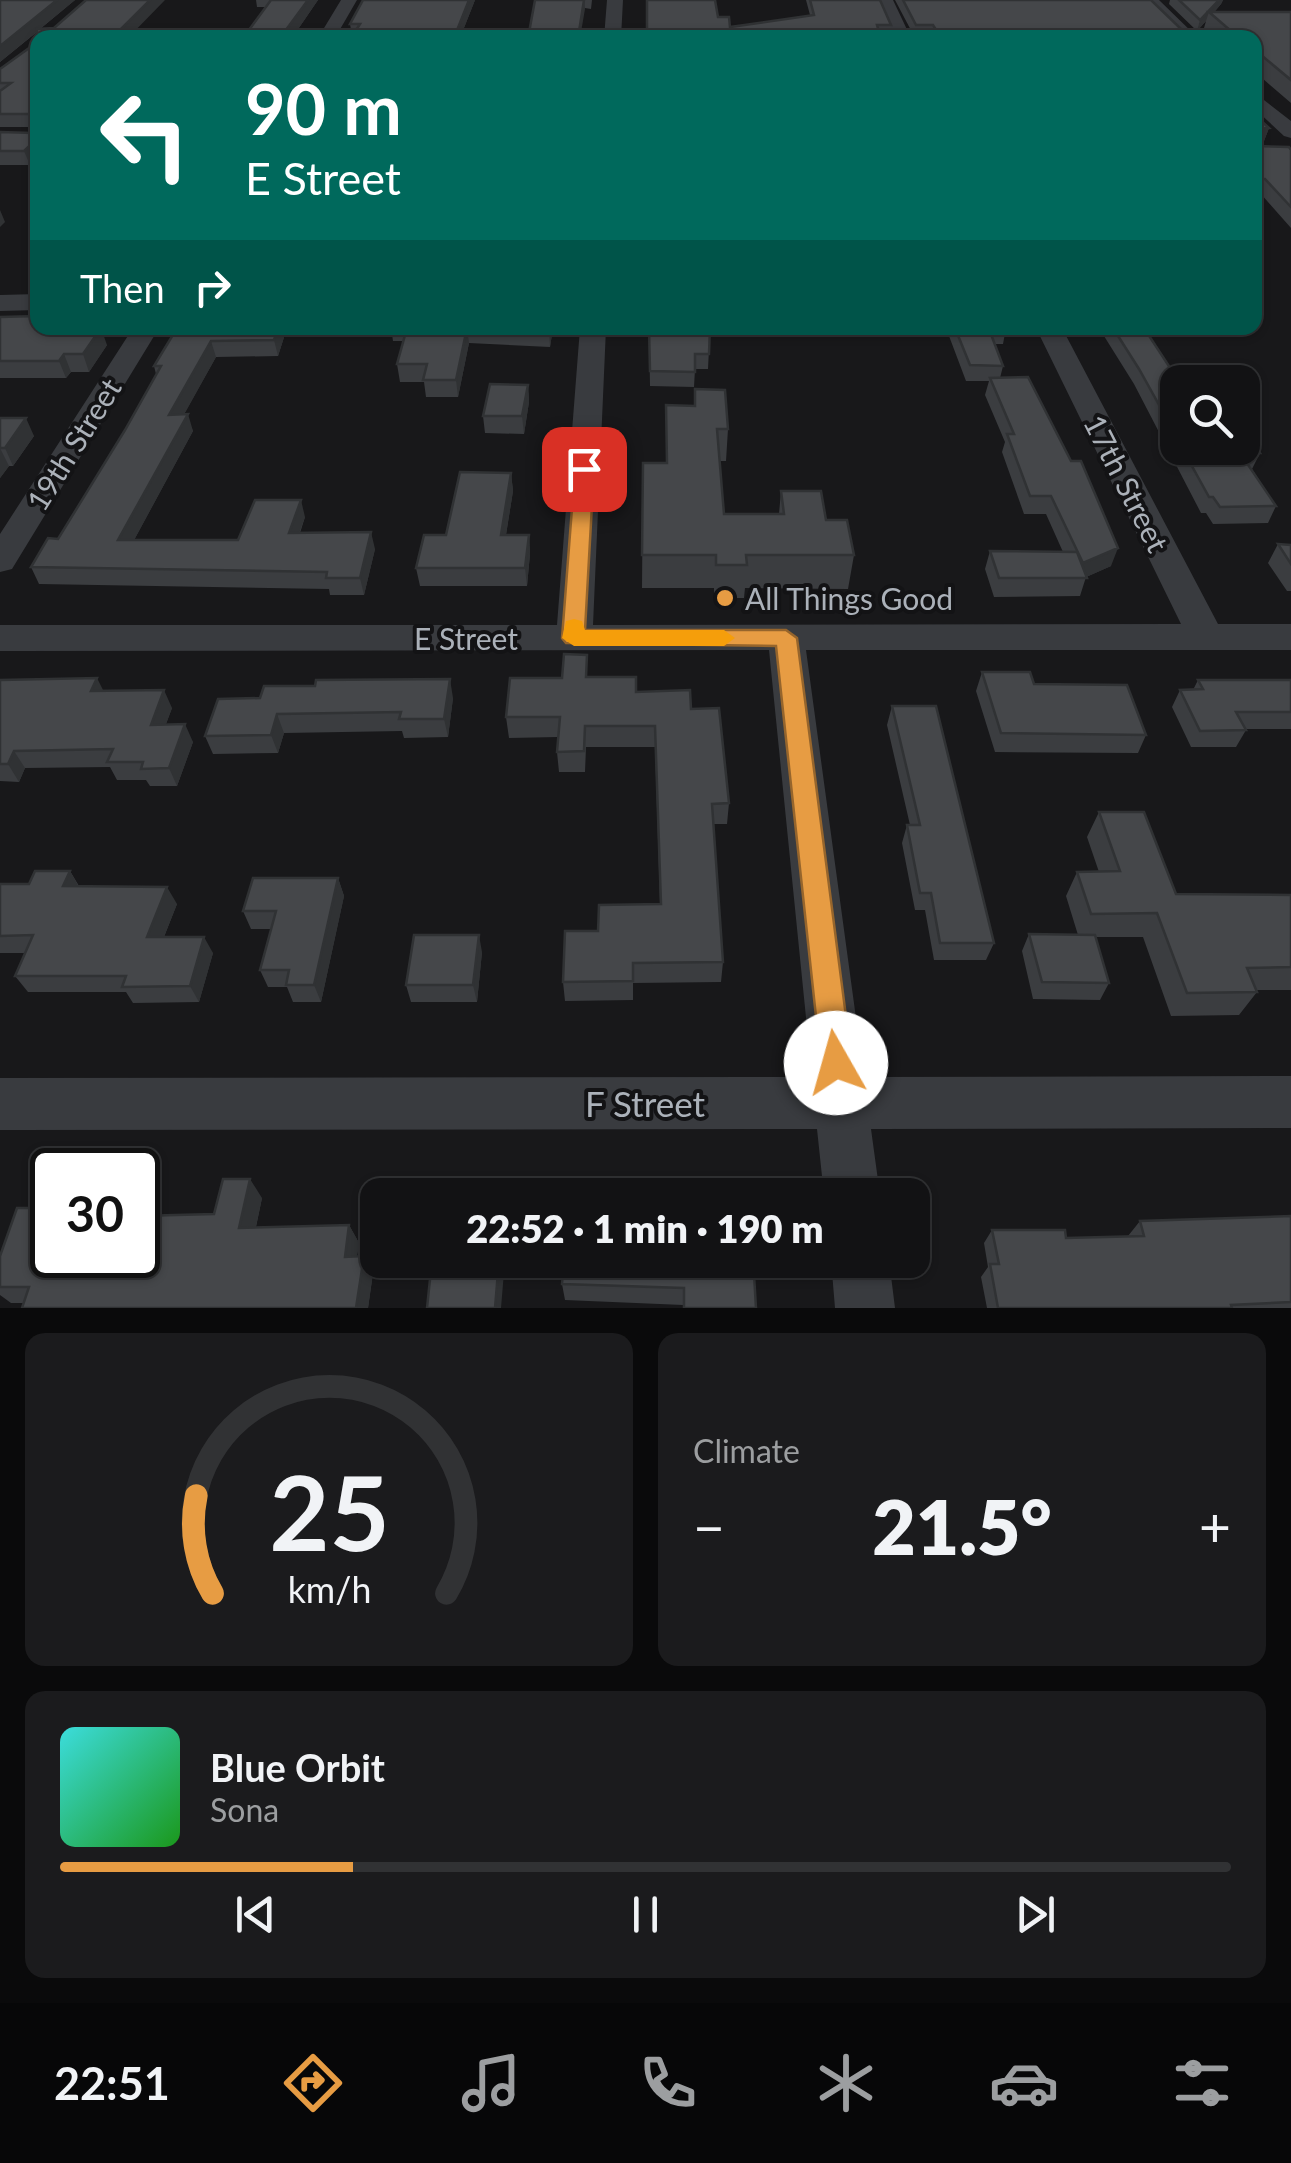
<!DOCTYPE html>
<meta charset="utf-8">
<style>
body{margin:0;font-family:Lato,sans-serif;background:#1b1b1d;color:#f1f3f6;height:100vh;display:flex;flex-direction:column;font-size:38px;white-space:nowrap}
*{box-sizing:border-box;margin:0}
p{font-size:32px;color:#9c9ea0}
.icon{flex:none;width:55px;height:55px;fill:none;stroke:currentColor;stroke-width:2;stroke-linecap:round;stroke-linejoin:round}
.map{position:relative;height:1308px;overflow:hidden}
.details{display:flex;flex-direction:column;gap:25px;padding:25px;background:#0a0a0b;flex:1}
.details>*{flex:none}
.top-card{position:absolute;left:30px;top:30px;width:1232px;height:305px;border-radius:20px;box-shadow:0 2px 8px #0004,0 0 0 2px #313234;background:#00695c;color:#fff;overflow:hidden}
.tools{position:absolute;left:1160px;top:365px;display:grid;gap:20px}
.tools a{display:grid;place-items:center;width:100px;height:100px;border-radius:20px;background:#121214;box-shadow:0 2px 8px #0004,0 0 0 2px #313234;font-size:50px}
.speed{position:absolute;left:30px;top:1148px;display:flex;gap:20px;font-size:50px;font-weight:700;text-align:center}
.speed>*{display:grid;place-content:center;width:130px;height:130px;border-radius:50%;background:#121214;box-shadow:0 2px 8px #0004,0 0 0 2px #313234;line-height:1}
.speed .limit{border:5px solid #111;border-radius:15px;background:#fff;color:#111}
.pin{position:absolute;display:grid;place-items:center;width:85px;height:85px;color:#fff;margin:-42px;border-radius:20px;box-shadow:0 5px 15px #0006}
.me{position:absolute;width:110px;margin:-55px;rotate:353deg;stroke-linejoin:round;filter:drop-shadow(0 0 8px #0008)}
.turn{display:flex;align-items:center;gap:35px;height:210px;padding:0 50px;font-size:45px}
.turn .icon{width:130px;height:130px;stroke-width:2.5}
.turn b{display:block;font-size:70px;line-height:85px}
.then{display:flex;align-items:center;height:95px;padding:0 50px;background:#0003;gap:20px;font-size:38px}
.big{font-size:75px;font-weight:800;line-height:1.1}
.details .tile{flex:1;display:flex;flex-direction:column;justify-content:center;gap:15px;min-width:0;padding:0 35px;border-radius:20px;background:#1b1b1d}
.details .dial{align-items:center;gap:0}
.dial svg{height:260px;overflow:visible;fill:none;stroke:#313234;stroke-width:7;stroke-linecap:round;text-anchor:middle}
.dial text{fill:#f1f3f6;stroke:none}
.song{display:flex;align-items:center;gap:30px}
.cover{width:120px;height:120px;border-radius:15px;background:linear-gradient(135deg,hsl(180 70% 55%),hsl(120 70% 35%))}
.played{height:10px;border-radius:5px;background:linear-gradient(90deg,#e79c43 25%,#313234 25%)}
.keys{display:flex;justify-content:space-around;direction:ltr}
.heat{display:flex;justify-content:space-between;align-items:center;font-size:55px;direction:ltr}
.details .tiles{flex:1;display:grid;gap:25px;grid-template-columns:1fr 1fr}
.tile:last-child{grid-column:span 2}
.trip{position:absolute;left:360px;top:1178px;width:570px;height:100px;border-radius:20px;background:#121214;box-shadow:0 2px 8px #0004,0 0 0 2px #313234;font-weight:800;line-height:100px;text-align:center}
.menu{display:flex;height:160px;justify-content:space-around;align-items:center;background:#070708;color:#9c9ea0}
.menu .icon{width:70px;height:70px}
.menu .current{color:#e79c43}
.menu b{font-size:45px;color:#f1f3f6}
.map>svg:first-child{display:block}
</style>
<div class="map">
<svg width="1291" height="1308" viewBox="0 0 1291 1308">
<rect width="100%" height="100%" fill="#18181a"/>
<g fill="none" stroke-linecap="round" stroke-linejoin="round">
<path fill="#393b3f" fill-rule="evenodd" d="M 341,0 L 357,0 L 335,38 L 318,38 Z
M 607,0 L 623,0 L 621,38 L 604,38 Z
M 877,0 L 893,0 L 911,38 L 894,38 Z
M 1142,0 L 1159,0 L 1198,38 L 1180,38 Z
M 1255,93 L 1291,121 L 1291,138 L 1284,136 L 1255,109 Z
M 38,294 L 38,310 L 0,311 L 0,295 Z
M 133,328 L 159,328 L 12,569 L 0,572 L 0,534 Z
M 580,328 L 606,328 L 593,625 L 1181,624 L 1036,328 L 1062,328 L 1218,624 L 1291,624 L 1291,650 L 806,650 L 864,1077 L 1291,1076 L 1291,1128 L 871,1129 L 880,1195 L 824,1195 L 817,1129 L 0,1130 L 0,1078 L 812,1077 L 769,650 L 0,651 L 0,625 L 557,625 Z
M 831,1260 L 889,1260 L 895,1308 L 835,1308 Z"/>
</g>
<path fill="#3b3d40" d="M 0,0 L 75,0 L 40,29 L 54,28 L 165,0 L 38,38 L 38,157 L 30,165 L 0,165 L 0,132 L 33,133 L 34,127 L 0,127 L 0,69 L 36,43 L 37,32 L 0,62 Z
M 256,0 L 318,0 L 292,38 L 243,38 L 266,7 L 257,7 Z
M 475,0 L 460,38 L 351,38 L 352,36 L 350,24 Z
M 536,0 L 592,0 L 591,9 Z
M 806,0 L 880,0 L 891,25 L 889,36 L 647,38 L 718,17 L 730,27 L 810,15 Z
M 895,0 L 1151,0 L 1189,38 L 914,36 Z
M 1170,0 L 1223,0 L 1221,4 L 1214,12 L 1291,12 L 1291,103 L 1255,72 L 1255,38 L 1215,38 L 1204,28 L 1206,21 L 1197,31 L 1169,4 Z
M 1255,115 L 1269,128 L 1264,141 L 1257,142 L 1257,146 L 1291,150 L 1291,228 L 1260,193 L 1255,193 Z
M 0,317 L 38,328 L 107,345 L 89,372 L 71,372 L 66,378 L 0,378 Z
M 177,328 L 287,328 L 278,356 L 216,357 L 184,414 L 193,431 L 134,540 L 238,540 L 305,517 L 300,533 L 375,549 L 364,595 L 330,595 L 329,589 L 39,584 L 31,567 L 58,539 L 125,430 L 156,374 L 154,366 Z
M 391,328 L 553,328 L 550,347 L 469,343 L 458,397 L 426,397 L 424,382 L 400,382 L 397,364 L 403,341 L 393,341 Z
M 649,328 L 710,328 L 708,369 L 695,369 L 694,387 L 650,386 Z
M 946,328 L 1006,328 L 1003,344 L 995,344 L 1003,366 L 1000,378 L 1111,566 L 1086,577 L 1080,596 L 994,597 L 985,569 L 990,551 L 1063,552 L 1046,514 L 1024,514 L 1002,452 L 1005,442 L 985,395 L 989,381 L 966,381 Z
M 1099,328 L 1144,328 L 1178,382 L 1178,448 L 1242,448 L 1260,453 L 1252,469 L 1276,506 L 1268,523 L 1213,524 L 1206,513 L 1201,513 L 1134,384 Z
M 528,385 L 529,402 L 524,434 L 485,433 L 483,416 Z
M 666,405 L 728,429 L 726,461 L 720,461 L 724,514 L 779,514 L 781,491 L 826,520 L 854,555 L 848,589 L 745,588 L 744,598 L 714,598 L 714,588 L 642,588 L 643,463 L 666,463 Z
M 0,418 L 34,436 L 13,466 L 9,466 L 0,478 Z
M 511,473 L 513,491 L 506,535 L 529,535 L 530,554 L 527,586 L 420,586 L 416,568 L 446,535 Z
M 1278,544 L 1291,545 L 1291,591 L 1287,591 L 1268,563 Z
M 982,672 L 1034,684 L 1146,735 L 1138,753 L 995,752 L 976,691 Z
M 588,677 L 691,709 L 729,803 L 727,824 L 714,824 L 723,962 L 721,982 L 633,983 L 633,1000 L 565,1001 L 563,982 L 598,931 L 660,904 L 655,747 L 586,747 L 585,772 L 559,772 L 557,752 L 558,737 L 509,738 L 506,717 Z
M 0,680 L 103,691 L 172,708 L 166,724 L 193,742 L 177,786 L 150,786 L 146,780 L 117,780 L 110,767 L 25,768 L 19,782 L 0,781 Z
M 1198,680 L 1291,680 L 1291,729 L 1245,729 L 1246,730 L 1236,747 L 1191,747 L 1172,707 L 1180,690 L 1193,690 Z
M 453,698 L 448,737 L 404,738 L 402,731 L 284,733 L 278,753 L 213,754 L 205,736 L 218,699 Z
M 892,706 L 994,943 L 986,960 L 934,960 L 925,910 L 915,910 L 902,843 L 907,825 L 910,825 L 887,725 Z
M 1099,812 L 1176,894 L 1291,895 L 1291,990 L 1256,990 L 1257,992 L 1239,1015 L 1171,1016 L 1143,937 L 1096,937 L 1109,983 L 1100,1000 L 1033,999 L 1022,951 L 1029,934 L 1078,935 L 1066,896 L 1077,872 L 1099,872 L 1087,837 Z
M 70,871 L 79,886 L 177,904 L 164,937 L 213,953 L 199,1002 L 133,1003 L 126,992 L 28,992 L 15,976 L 26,953 L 0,953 L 0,884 L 29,884 Z
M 338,878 L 344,896 L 321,1002 L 293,1002 L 287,987 L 268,987 L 260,970 L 271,929 L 251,929 L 243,911 Z
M 482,952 L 477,1002 L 411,1002 L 406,985 Z
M 262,1198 L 256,1227 L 349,1225 L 359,1243 L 357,1256 L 364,1256 L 373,1273 L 368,1308 L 22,1308 L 24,1303 L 11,1303 L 0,1295 L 0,1256 L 52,1255 L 214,1214 Z
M 1291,1216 L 1291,1308 L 987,1308 L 981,1277 L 988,1267 L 984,1243 L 992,1230 L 1066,1238 L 1128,1236 L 1140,1221 Z
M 718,1274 L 756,1308 L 683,1308 L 683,1305 L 565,1300 L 562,1284 Z"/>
<path fill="#303234" d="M 57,0 L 75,0 L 0,62 L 0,46 Z
M 150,0 L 165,0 L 128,38 L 112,38 Z
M 308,0 L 318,0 L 292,38 L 280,38 Z
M 469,0 L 475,0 L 460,38 L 454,38 Z
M 584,0 L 585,9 L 580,38 L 578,38 Z
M 1219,0 L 1223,0 L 1221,4 L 1212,15 L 1209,12 L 1206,21 L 1197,31 L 1200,20 Z
M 1269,128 L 1264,141 L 1255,142 L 1257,129 Z
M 38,138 L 38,157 L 30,165 L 24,151 Z
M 0,210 L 5,222 L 0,227 Z
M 101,328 L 107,345 L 89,372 L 83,354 Z
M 278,328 L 287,328 L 278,356 L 274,340 Z
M 467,328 L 469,343 L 458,397 L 456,380 Z
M 549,328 L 553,328 L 550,347 L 549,330 Z
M 211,341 L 216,357 L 175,431 L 169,415 Z
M 64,354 L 71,372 L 66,378 L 59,361 Z
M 528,385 L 529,402 L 524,434 L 522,416 Z
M 188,414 L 193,431 L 125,557 L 118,540 Z
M 26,418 L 34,436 L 13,466 L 5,448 Z
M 0,448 L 9,466 L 0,478 Z
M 511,473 L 513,491 L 503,553 L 501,535 Z
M 301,500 L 305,517 L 293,550 L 289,533 Z
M 371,532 L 375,549 L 364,595 L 360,578 Z
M 529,535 L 530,554 L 527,586 L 525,568 Z
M 1118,548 L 1111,566 L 1084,578 L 1077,578 L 1083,563 Z
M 97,678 L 106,696 L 91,691 Z
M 450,679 L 453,698 L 448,737 L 444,719 Z
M 164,690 L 172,708 L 159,742 L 151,725 Z
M 277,714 L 284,733 L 278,753 L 271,735 Z
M 185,724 L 193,742 L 177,786 L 169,768 Z
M 14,751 L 25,768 L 19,782 L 8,764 Z
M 70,871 L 80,889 L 63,886 Z
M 338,878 L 344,896 L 321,1002 L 314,985 Z
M 167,887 L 177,904 L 157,954 L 147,937 Z
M 479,935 L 482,952 L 477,1002 L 473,985 Z
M 204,937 L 213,953 L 199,1002 L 190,986 Z
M 250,1179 L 262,1198 L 252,1245 L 239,1228 Z
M 349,1225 L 359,1243 L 354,1274 L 345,1257 Z
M 364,1256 L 373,1273 L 368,1308 L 356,1308 Z
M 499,1260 L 505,1260 L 501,1308 L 495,1308 Z"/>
<path fill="#45474a" stroke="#303234" stroke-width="2.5" d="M 0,0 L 57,0 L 0,46 Z
M 86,0 L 150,0 L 112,38 L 38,38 L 38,138 L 24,151 L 0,151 L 0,132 L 33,133 L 37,117 L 33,114 L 0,114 L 0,91 L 11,83 L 0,83 L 0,69 L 36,43 L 37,29 L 54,28 Z
M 271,0 L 308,0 L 280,38 L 243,38 Z
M 363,0 L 469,0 L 454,38 L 351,38 L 360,24 L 350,24 Z
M 535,0 L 584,0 L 578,38 L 528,38 Z
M 647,0 L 715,0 L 718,17 L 729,17 L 730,27 L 814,15 L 810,0 L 880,0 L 891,25 L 877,25 L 881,38 L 647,38 Z
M 903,0 L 1151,0 L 1181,29 L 1191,30 L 1184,38 L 941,38 L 933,25 L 916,25 Z
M 1179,0 L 1219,0 L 1200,20 Z
M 1209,12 L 1291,12 L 1291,80 L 1255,50 L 1255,38 L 1239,38 Z
M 1255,115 L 1269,128 L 1257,129 L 1257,146 L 1289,147 L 1291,150 L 1291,207 L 1265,179 L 1255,179 Z
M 38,316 L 38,325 L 36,328 L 101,328 L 83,354 L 64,354 L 59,361 L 0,361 L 0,317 Z
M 177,328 L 278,328 L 274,340 L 211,341 L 169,415 L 188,414 L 118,540 L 238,540 L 255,500 L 301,500 L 289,533 L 371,532 L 360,578 L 326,578 L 327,572 L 31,567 L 48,538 L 58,539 L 125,430 L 161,366 L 154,366 Z
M 407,328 L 467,328 L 456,380 L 423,380 L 427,364 L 397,364 Z
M 494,328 L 549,328 L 549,330 Z
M 649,328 L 710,328 L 709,354 L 695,354 L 695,372 L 650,371 Z
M 955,328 L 1006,328 L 1007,329 L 989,329 L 1003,366 L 970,365 Z
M 1113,328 L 1144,328 L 1178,380 L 1213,380 L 1215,382 L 1178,382 L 1178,439 L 1139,369 Z
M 1028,377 L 1071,461 L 1081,461 L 1118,548 L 1083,563 L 1051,496 L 1030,496 L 1007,434 L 1014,434 L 990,378 Z
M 490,384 L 528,385 L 522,416 L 483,416 Z
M 695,389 L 725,390 L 728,429 L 717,429 L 724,514 L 784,514 L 781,491 L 821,491 L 826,520 L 847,520 L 854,555 L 746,555 L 747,565 L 716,565 L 716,555 L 642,555 L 643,463 L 667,463 L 666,405 L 695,406 Z
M 0,418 L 26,418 L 5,448 L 0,448 Z
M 1242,426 L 1260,453 L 1240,453 L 1276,506 L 1220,507 L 1213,497 L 1209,497 L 1182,448 L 1242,448 Z
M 460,472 L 511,473 L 501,535 L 529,535 L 525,568 L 416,568 L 424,535 L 446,535 Z
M 1278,544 L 1291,545 L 1291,564 Z
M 990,551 L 1077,552 L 1087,578 L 999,578 Z
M 564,654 L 587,655 L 586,677 L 636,677 L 636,692 L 690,690 L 691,709 L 719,708 L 729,803 L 712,804 L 723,962 L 633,963 L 633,981 L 563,982 L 565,931 L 598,931 L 599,905 L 661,904 L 655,726 L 585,726 L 584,751 L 557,752 L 560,717 L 506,717 L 510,678 L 562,678 Z
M 982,672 L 1030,672 L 1034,684 L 1127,685 L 1146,735 L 1001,733 Z
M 97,678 L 91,691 L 164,690 L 151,725 L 185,724 L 169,768 L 141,769 L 143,762 L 107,762 L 113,749 L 14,751 L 8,764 L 0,764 L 0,680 Z
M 450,679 L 444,719 L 399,719 L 401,712 L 277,714 L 271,735 L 205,736 L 218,699 L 260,698 L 264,686 L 315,686 L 316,680 Z
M 1198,680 L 1291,680 L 1291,712 L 1236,712 L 1246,730 L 1200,731 L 1180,690 L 1203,689 Z
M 892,706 L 936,706 L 994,943 L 940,943 L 931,893 L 920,893 L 907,825 L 920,825 Z
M 1099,812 L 1144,812 L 1176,894 L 1291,895 L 1291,967 L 1247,968 L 1257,992 L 1187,993 L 1157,913 L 1091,914 L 1077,872 L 1120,871 Z
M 35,871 L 70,871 L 63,886 L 167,887 L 147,937 L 204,937 L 190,986 L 122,987 L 126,976 L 15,976 L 33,935 L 0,936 L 0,884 L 29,884 Z
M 253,878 L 338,878 L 314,985 L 286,985 L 289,970 L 260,970 L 276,911 L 243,911 Z
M 1029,934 L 1095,935 L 1109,983 L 1042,982 Z
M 414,935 L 479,935 L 473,985 L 406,985 Z
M 223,1179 L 250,1179 L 239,1228 L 349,1225 L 345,1257 L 364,1256 L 356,1308 L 22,1308 L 29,1287 L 0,1287 L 0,1256 L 17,1208 L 52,1208 L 52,1255 L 138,1255 L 138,1216 L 214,1214 Z
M 1291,1216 L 1291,1302 L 1231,1305 L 1232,1308 L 998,1308 L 990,1264 L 999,1264 L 992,1230 L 1065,1230 L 1066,1238 L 1144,1236 L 1140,1221 Z
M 432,1260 L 499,1260 L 495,1308 L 427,1308 Z
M 564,1260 L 717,1260 L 718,1274 L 754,1274 L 756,1308 L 684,1308 L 684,1288 L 562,1284 Z"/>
<path fill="#e79c43" stroke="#96652c" stroke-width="2.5" d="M 584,463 L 594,469 L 585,630 L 786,630 L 797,638 L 852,1063 L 847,1073 L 836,1078 L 826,1073 L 821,1063 L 776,646 L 566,643 L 562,638 L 575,469 Z"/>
<path fill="#f59e0b" d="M 574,619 L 582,621 L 585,630 L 724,630 L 735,638 L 724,646 L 574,646 L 562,638 L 566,621 Z"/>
<circle fill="#e79c43" stroke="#131315" stroke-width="4" cx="725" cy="598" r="10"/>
<g text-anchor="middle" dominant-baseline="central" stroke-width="8" stroke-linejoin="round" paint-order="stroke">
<g font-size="30" fill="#abb1b9" stroke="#131315">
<text transform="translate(73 444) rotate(-58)">19th Street</text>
<text transform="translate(1127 483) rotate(63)">17th Street</text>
<text x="466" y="638">E Street</text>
</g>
<g font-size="30" fill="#abb1b9" stroke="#131315" text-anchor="start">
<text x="745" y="598">All Things Good</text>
</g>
<g font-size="35" fill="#abb1b9" stroke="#131315">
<text x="645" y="1103">F Street</text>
</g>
</g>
</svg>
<div class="tools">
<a><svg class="icon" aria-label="search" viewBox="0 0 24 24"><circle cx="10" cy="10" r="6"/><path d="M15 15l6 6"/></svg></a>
</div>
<div class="speed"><div class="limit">30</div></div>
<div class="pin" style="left:584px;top:469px;background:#d93025"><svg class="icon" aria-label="arrive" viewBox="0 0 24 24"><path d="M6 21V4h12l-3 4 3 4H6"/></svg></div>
<svg class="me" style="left:836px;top:1063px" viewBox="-20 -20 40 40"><circle r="19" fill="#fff"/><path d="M0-13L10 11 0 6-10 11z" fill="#e79c43"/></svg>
<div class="trip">22:52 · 1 min · 190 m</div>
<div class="top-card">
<div class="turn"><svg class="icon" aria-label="left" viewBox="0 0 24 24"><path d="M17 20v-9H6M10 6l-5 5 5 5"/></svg><div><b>90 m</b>E Street</div></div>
<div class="then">Then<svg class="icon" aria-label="right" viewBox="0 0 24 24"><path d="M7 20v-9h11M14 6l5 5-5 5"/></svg></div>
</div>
</div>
<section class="details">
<div class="tiles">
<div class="tile dial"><svg viewBox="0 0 100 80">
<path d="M14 69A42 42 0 1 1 86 69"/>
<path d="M14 69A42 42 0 0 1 9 39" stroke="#e79c43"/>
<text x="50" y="56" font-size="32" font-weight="700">25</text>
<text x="50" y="72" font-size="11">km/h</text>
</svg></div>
<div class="tile"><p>Climate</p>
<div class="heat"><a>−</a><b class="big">21.5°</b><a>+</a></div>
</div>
<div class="tile">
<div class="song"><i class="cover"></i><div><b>Blue Orbit</b><p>Sona</p></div></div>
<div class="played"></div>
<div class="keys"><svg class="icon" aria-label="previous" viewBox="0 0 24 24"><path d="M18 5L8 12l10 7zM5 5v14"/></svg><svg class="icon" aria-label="pause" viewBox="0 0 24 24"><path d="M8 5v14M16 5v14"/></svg><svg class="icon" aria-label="next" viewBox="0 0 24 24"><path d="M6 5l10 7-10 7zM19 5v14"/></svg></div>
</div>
</div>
</section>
<nav class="menu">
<b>22:51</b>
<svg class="icon current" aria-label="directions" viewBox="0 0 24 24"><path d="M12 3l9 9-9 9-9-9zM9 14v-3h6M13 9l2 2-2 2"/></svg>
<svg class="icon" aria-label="music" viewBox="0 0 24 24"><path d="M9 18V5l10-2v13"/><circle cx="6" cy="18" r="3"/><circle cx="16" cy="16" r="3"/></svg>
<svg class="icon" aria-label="phone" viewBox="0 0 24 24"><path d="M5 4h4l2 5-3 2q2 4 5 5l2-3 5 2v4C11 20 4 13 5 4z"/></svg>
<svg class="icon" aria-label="climate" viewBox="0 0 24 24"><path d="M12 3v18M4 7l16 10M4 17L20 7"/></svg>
<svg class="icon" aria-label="car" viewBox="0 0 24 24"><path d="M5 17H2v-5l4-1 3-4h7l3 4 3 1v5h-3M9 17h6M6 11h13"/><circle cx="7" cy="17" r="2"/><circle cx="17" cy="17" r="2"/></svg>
<svg class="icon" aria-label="filters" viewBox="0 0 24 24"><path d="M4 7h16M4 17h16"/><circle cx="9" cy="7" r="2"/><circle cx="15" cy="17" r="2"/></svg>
</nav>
